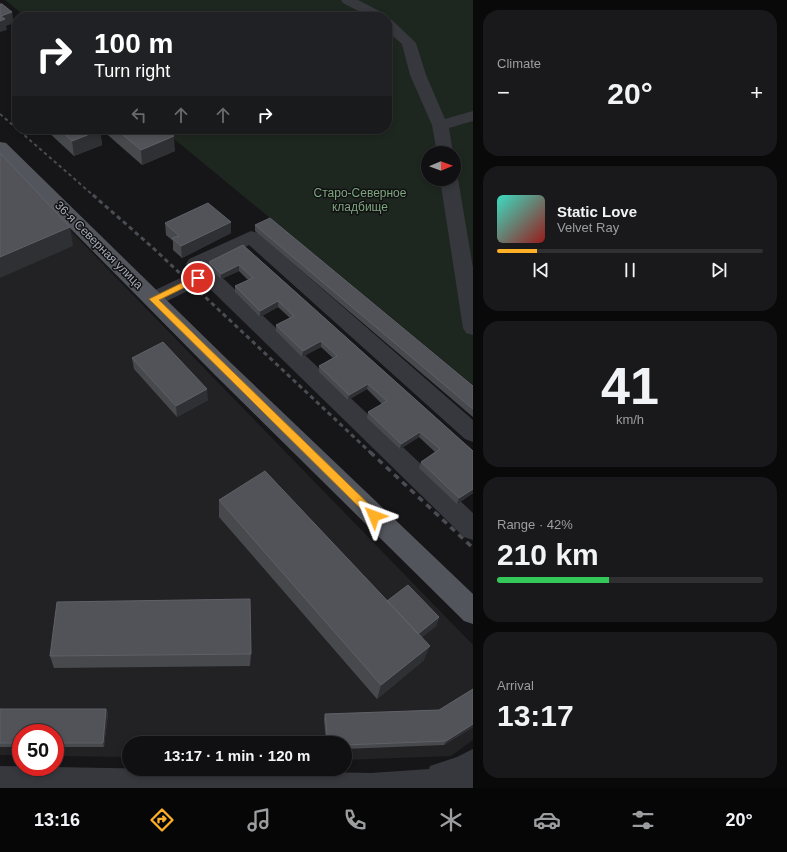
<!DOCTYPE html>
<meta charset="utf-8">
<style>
body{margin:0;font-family:Helvetica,sans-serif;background:#19191b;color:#f1f3f6;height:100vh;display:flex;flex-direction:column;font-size:15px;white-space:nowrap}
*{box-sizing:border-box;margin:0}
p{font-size:13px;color:#9c9d9f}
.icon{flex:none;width:22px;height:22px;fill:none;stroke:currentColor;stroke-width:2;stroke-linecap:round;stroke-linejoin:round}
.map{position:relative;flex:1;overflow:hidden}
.side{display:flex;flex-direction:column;gap:10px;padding:10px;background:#09090a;width:314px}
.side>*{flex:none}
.guide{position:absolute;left:12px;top:12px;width:380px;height:122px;border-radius:16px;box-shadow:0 2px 6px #0003,0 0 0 1px #303032;background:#202124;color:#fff;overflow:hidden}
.needle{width:26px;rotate:89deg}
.buttons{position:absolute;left:421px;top:146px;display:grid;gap:8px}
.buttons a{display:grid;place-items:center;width:40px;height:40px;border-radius:50%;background:#101012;box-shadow:0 2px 6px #0003,0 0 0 1px #303032;font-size:20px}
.speed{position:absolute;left:12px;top:724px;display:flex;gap:8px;font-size:20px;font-weight:700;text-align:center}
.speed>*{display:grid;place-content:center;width:52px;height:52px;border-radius:50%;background:#101012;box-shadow:0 2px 6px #0003,0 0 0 1px #303032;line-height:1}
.speed .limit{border:6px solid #d22;background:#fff;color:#111}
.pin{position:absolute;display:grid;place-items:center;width:34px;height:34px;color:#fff;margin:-17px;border:2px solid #fff;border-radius:50%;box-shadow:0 1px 4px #0007}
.me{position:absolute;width:44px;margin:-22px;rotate:314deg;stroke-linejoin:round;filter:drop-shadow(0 0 3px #0008)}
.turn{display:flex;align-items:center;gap:14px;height:84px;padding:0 16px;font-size:18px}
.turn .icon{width:52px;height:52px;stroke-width:2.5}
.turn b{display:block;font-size:28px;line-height:34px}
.lanes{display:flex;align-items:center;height:38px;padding:0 16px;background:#0003;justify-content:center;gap:20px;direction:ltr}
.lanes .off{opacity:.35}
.big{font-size:30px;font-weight:600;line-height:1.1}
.side .tile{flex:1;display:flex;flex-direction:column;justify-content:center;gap:6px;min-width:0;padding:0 14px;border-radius:16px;background:#19191b}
.side .dial{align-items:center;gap:0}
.dial b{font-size:52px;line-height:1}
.song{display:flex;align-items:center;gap:12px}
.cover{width:48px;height:48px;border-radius:6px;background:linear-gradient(135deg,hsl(170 70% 55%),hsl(0 70% 35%))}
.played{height:4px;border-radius:2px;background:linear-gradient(90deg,#ffb027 15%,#303032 15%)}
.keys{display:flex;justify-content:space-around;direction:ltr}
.heat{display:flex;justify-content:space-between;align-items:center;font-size:22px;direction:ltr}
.charge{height:6px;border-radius:3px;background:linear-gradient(90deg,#34c759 42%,#303032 0)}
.trip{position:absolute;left:122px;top:736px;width:230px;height:40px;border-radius:20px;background:#101012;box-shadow:0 2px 6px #0003,0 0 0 1px #303032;font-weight:600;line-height:40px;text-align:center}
.dock{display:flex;height:64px;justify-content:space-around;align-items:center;background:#060607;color:#9c9d9f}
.dock .icon{width:28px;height:28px}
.dock .selected{color:#ffb027}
.dock b{font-size:18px;color:#f1f3f6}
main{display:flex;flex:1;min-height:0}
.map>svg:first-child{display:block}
</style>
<main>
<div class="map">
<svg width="473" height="788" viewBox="0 0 473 788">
<rect width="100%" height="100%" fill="#161618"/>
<path fill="#222225" d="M 0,158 L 473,645 L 473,740 L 451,756 L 345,760 L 345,743 L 129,743 L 129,757 L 55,756 L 55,733 L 21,733 L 21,755 L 0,755 Z"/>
<path fill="#1e271f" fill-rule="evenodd" d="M 5,0 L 473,0 L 473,385 L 162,129 L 387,129 L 387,17 L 26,17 ZM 428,153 L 454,153 L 454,179 L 428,179 Z"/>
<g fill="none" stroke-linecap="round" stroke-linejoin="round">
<path fill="#37383e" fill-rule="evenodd" d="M 341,0 L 358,0 L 385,14 L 387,17 L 370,17 L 343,3 Z
M 387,19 L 392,20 L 416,43 L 426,75 L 445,119 L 473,111 L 473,121 L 449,128 L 453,153 L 437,153 L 432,125 L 410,75 L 402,44 L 387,31 Z
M 454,175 L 458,179 L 473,268 L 473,335 L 466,333 L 463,328 L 440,179 L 454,179 Z
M 251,231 L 258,233 L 473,420 L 473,442 L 465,439 L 249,245 L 209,265 L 473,513 L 473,540 L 464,537 L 204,283 L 161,304 L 154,306 L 147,304 L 144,299 L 147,294 L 193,272 L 186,264 L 189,259 Z
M 473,749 L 473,788 L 0,788 L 0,766 L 371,773 L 429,769 L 430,766 L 457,757 Z"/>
<path fill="#53555d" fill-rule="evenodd" d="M 0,142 L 6,143 L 231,363 L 473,594 L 473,624 L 464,621 L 215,375 L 0,157 Z"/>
<path stroke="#4a4c53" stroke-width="2" stroke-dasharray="3.5 3" stroke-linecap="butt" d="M 0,114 L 94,196"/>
<path stroke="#4a4c53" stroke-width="3" stroke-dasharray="4.5 3.5" stroke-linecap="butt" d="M 93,195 L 152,247 L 371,453"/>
<path stroke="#4a4c53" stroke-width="3.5" stroke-dasharray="6 5" stroke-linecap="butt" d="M 370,452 L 473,548"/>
</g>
<path fill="#47494d" d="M 17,87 L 17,101 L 15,99 L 13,89 Z
M 45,129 L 100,129 L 102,145 L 74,156 Z
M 101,129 L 166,129 L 175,151 L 142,165 Z
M 165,223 L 231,233 L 182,258 L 173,250 L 173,241 L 166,235 Z
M 255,225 L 473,386 L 473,417 L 255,231 Z
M 243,245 L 473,451 L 473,493 L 457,504 L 419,468 L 421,462 L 435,452 L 419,437 L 400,449 L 367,418 L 368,412 L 382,404 L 367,389 L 348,400 L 319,372 L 319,366 L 333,358 L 321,347 L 302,357 L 276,331 L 276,325 L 290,318 L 278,307 L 260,317 L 235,292 L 235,286 L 248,280 L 239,271 L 221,279 L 209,268 L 209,262 Z
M 132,358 L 208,400 L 177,417 L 134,369 Z
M 219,500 L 387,601 L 439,617 L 436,626 L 422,637 L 424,660 L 377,699 L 219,517 Z
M 251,654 L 250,666 L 54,668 L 50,656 Z
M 0,709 L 106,709 L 108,713 L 104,747 L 55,747 L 55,733 L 21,733 L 21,747 L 0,747 Z
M 325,714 L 473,727 L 444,745 L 345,749 L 345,743 L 326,743 L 324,719 Z"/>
<path fill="#2f3033" d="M 12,12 L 14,23 L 6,26 L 7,30 L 0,32 L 0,21 L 1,16 Z
M 100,130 L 102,145 L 74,156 L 72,141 Z
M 174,136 L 175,151 L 142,165 L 141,150 Z
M 231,222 L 231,233 L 182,258 L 181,246 Z
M 70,227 L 73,246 L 0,278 L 0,257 Z
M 239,265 L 239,271 L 221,279 L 221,274 Z
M 278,301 L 278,307 L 260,317 L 260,311 Z
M 321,341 L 321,347 L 302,357 L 303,351 Z
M 368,384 L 367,389 L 348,400 L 349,395 Z
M 207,389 L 208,400 L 177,417 L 176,406 Z
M 420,432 L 419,437 L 400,449 L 401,444 Z
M 473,489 L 473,493 L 457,504 L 459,498 Z
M 439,617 L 436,626 L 415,643 L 418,634 Z
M 430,646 L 424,660 L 377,699 L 381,685 Z
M 106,709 L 108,713 L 104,747 L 103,743 Z
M 473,724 L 473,727 L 444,745 L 446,741 Z"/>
<path fill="#525359" stroke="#5f6168" d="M 0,4 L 2,4 L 12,12 L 1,16 L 5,19 L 0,21 Z
M 26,14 L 30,17 L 19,17 Z
M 17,87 L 17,92 L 13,89 Z
M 59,129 L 100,129 L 100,130 L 72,141 Z
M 116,129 L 166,129 L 174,136 L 141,150 Z
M 0,153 L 70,227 L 0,257 Z
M 208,203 L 231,222 L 181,246 L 172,238 L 179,236 L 165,223 Z
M 270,218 L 473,386 L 473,409 L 255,225 Z
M 243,245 L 473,451 L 473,489 L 459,498 L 421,462 L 440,449 L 420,432 L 401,444 L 368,412 L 387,401 L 368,384 L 349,395 L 319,366 L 337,356 L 321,341 L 303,351 L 276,325 L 294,316 L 278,301 L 260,311 L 235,286 L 253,278 L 239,265 L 221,274 L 209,262 Z
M 163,342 L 207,389 L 176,406 L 132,358 Z
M 265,471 L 430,646 L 381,685 L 219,500 Z
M 408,585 L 439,617 L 418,634 L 387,601 Z
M 250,599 L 251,654 L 50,656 L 57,602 Z
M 473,689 L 473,724 L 446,741 L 345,745 L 345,743 L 328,743 L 325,714 L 439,710 Z
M 0,709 L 106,709 L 103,743 L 55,743 L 55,733 L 21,733 L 21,743 L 0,743 Z"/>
<path fill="#ffb027" stroke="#a67219" d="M 198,275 L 202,278 L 200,280 L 159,300 L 378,513 L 379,516 L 378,519 L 371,519 L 149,299 Z"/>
<g text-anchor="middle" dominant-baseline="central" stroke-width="3" stroke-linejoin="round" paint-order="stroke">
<g font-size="12" fill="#7da67e" stroke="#111113">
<text x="360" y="193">Старо-Северное<tspan x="360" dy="14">кладбище</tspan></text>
</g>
<g font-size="12" fill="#a7adb9" stroke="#111113">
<text transform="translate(99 245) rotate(45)">36-я Северная улица</text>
</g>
</g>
</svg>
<div class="buttons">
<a><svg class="needle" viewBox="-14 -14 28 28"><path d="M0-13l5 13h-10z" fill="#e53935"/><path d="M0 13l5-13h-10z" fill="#9c9d9f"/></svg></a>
</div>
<div class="speed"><div class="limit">50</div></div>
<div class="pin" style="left:198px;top:278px;background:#d93025"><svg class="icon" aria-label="arrive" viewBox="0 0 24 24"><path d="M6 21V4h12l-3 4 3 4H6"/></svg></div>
<svg class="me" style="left:374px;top:516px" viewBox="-20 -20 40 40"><path d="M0-17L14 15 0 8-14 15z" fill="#ffb027" stroke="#fff" stroke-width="4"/></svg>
<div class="trip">13:17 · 1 min · 120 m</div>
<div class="guide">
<div class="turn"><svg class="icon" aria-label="right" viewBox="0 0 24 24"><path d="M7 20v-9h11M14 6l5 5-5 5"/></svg><div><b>100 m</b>Turn right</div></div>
<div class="lanes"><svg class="icon off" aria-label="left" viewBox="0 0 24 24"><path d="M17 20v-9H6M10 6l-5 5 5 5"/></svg><svg class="icon off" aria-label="ahead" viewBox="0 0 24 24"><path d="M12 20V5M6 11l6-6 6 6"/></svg><svg class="icon off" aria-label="ahead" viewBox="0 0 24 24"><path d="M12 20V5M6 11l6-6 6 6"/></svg><svg class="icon" aria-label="right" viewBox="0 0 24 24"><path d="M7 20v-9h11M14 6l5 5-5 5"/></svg></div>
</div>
</div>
<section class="side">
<div class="tile"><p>Climate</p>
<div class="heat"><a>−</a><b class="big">20°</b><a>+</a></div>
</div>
<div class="tile">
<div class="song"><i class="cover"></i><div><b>Static Love</b><p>Velvet Ray</p></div></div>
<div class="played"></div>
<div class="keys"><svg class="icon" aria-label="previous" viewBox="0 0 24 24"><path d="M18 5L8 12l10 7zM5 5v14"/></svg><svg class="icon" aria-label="pause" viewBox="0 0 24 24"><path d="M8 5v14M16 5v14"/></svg><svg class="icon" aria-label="next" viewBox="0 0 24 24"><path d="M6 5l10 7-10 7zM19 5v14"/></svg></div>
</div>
<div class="tile dial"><b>41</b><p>km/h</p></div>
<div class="tile"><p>Range · 42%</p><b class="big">210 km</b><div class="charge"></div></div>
<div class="tile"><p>Arrival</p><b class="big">13:17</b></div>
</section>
</main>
<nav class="dock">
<b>13:16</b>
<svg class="icon selected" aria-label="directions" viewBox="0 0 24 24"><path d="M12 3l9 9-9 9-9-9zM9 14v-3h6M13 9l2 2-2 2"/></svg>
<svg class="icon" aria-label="music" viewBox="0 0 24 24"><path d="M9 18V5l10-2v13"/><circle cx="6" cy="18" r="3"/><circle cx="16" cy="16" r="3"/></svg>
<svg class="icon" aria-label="phone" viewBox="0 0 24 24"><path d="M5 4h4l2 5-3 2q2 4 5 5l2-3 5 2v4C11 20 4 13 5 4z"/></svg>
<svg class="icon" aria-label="climate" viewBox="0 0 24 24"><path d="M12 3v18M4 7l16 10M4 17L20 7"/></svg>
<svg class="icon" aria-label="car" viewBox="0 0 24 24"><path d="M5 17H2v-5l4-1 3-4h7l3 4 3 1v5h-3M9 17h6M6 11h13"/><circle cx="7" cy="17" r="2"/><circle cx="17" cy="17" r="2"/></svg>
<svg class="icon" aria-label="filters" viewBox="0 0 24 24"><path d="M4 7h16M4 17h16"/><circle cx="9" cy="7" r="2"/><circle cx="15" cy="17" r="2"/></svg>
<b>20°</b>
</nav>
